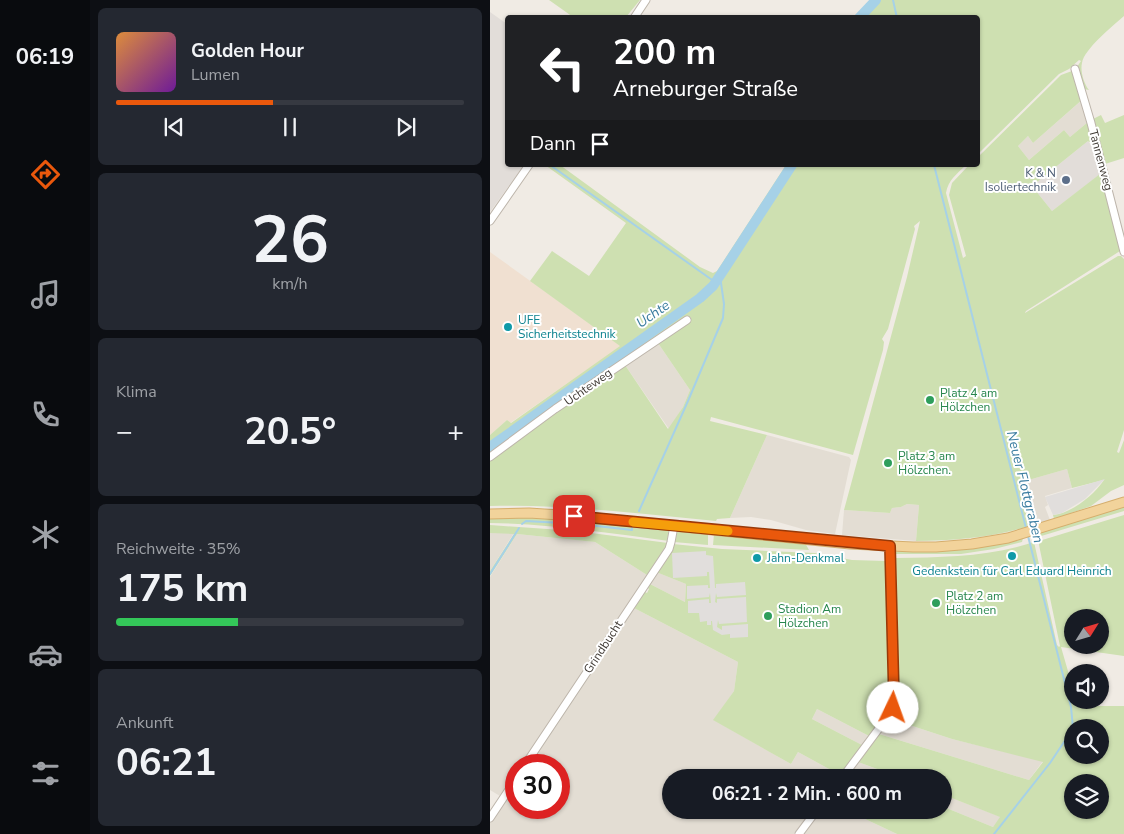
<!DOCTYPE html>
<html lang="de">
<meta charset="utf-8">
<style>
body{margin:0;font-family:"Nunito Sans",sans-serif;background:#242831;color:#f1f3f6;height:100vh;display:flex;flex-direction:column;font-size:19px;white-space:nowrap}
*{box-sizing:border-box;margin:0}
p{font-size:16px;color:#9ea1a6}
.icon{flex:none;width:28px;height:28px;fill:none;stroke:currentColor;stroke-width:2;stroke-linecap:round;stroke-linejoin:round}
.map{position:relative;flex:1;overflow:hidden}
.drawer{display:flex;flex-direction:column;gap:8px;padding:8px;background:#0d0f14;width:400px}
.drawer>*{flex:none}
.guide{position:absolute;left:15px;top:15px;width:475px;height:152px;border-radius:5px;box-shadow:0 1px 4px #0004;background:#202124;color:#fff;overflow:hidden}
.needle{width:32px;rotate:53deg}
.controls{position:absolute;left:574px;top:609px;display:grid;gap:10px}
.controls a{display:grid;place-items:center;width:45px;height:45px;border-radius:50%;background:#171b24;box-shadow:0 1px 4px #0004;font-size:25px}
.speed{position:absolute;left:15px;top:754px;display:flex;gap:10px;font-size:25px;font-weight:700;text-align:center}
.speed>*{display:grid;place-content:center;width:65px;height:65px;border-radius:50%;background:#171b24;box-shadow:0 1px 4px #0004;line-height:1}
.speed .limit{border:8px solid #d22;background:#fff;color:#111}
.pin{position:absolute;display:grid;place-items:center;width:42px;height:42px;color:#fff;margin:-21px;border-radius:10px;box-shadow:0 2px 8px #0006}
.me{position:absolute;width:55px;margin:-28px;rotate:3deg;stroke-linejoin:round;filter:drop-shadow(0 0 4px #0008)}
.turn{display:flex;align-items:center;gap:18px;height:105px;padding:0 25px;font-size:22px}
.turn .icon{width:65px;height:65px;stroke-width:2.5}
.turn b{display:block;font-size:35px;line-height:42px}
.then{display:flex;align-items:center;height:48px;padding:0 25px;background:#0003;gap:10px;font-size:19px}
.big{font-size:38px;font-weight:700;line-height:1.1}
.drawer .tile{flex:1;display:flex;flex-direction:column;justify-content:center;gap:8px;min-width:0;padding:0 18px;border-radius:8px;background:#242831}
.drawer .dial{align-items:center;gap:0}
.dial b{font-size:65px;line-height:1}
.song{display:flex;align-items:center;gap:15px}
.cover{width:60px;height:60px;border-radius:8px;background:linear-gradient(135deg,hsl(30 70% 55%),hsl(280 70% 35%))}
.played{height:5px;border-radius:2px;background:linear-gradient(90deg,#ea580c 45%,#363941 45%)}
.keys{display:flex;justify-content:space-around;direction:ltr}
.heat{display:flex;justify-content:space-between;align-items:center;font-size:28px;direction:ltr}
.charge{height:8px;border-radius:4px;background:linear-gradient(90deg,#34c759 35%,#363941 0)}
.trip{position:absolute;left:172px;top:769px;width:290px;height:50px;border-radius:25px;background:#171b24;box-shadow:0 1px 4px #0004;font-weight:700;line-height:50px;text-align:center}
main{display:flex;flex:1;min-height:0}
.menu{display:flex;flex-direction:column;width:90px;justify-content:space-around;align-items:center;background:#090b0e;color:#9ea1a6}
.menu .icon{width:35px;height:35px}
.menu .active{color:#ea580c}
.menu b{font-size:22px;color:#f1f3f6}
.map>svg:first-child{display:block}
</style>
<main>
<nav class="menu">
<b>06:19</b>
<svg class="icon active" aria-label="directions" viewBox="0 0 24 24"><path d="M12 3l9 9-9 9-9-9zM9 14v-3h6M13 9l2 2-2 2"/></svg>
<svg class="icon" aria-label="music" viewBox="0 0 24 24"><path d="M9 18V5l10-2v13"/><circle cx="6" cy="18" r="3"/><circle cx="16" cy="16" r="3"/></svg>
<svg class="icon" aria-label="phone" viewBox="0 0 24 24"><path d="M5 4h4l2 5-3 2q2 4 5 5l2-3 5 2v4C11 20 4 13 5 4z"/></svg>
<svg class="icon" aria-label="climate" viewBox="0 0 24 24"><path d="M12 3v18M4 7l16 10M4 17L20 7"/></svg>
<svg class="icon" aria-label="car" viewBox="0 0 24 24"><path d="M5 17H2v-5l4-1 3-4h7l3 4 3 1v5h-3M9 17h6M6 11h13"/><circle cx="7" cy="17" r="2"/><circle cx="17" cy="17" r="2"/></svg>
<svg class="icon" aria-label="filters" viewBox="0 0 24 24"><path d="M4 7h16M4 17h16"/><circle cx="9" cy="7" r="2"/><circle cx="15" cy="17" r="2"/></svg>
</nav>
<section class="drawer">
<div class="tile">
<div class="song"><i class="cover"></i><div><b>Golden Hour</b><p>Lumen</p></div></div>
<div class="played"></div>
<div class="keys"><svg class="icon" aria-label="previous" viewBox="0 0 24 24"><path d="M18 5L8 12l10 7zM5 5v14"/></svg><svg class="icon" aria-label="pause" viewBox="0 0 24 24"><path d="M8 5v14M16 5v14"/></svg><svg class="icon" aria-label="next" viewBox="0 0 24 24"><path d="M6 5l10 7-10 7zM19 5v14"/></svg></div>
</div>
<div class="tile dial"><b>26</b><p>km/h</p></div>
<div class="tile"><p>Klima</p>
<div class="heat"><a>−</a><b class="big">20.5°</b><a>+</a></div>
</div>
<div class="tile"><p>Reichweite · 35%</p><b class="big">175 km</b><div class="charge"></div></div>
<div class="tile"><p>Ankunft</p><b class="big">06:21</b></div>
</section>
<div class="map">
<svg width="634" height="834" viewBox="0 0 634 834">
<rect width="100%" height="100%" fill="#f0ebe4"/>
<path fill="#e3ddd3" d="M 592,100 L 598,122 L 580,137 L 574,130 L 539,160 L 528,146 L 538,136 L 543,143 Z
M 168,343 L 200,390 L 193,407 L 179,429 L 135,365 Z
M 277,435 L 359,457 L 361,460 L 345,534 L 316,530 L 281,520 L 261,517 L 240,518 Z
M 577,469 L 582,488 L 555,496 L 558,505 L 555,507 L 560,520 L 540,526 L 528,483 Z
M 417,504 L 429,505 L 426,541 L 352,535 L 354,510 L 400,513 L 402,508 L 411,507 Z
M 0,533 L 24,533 L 0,571 Z
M 27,534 L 105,542 L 157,575 L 31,765 L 26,765 L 26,772 L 10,796 L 0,790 L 0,577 Z
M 166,572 L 196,584 L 195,602 L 158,583 Z
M 142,607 L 248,662 L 244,691 L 224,720 L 301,764 L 308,752 L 350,775 L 347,778 L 181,778 L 181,810 L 322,810 L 304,834 L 0,834 L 0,823 L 26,783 L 26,808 L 69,808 L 69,765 L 38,765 Z
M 327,709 L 379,736 L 372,745 L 322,719 Z
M 401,719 L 462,739 L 553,761 L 539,780 L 389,734 Z
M 368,762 L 409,777 L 380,777 L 362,770 Z
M 454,795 L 511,817 L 503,827 L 454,807 Z
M 331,810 L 356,810 L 407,834 L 313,834 Z"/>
<path fill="#f0e0d1" d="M 0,252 L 131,346 L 20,423 L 17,420 L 0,435 Z"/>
<path fill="#e2ddd9" d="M 0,12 L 17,24 L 18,165 L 34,165 L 0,212 Z
M 598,141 L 606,152 L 611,174 L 562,211 L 542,186 Z"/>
<path fill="#cee0b1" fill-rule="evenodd" d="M 59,0 L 150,0 L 136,17 L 83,17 Z
M 389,0 L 634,0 L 634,16 C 623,26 594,49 592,63 C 590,71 594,84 599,90 L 594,89 L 587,67 L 591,61 L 589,60 L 579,69 L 569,74 L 488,154 L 488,18 L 372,18 Z
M 582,71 L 584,72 L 593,99 L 543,143 L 538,136 L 528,146 L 539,160 L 574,130 L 580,137 L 598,122 L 603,139 L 599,142 L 598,141 L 542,186 L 562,211 L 610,174 L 610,172 L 630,251 L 536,311 L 535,313 L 628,256 L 631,256 L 634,259 L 634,430 L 627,452 L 629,453 L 634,440 L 634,485 L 621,491 L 601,506 L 564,519 L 563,515 C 582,513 604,495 614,480 L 582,488 L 577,469 L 528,483 L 540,526 C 503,537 465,541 426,541 L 429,505 L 417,504 L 411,507 L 402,508 L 400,513 L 354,510 L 417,277 L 430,221 L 424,226 L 425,229 L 398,329 L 392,339 L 394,342 L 393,350 L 363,455 L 221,417 L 220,421 L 277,435 L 240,518 L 227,519 L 226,521 C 151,514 76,504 0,506 L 0,459 L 135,365 L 178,429 L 193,407 L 200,390 L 168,343 L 201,321 L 201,317 L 0,454 L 0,435 L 17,420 L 21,423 L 130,346 L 40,281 L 62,251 L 99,276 L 136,223 L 55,165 L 70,165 L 210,267 L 223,273 L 227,271 L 296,165 L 301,165 L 289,182 L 292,183 L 305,165 L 476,165 C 467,174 458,180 456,193 L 473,258 L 476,256 L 459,195 L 462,183 L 479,165 L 488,165 L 488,157 L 571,75 Z
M 611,115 L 615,123 L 634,115 L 634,158 L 615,164 L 603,119 Z
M 634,505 L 634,511 L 548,537 L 547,534 L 585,520 Z
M 634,515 L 634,656 L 571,647 L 582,685 L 582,700 L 587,700 L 589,706 L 634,706 L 634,834 L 407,834 L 356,810 L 454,810 L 454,807 L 503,827 L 510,817 L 454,795 L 454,778 L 409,777 L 368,762 L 389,734 L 539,780 L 553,762 L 462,739 L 401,719 L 407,707 L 408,694 L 406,558 C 454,557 498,557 544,542 L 567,645 L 569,647 L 570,646 L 549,545 L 549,541 ZM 582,618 L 610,618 L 610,645 L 582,645 ZM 582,728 L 610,728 L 610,755 L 582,755 ZM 582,782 L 610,782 L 610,810 L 582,810 Z
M 0,517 L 53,517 L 177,528 L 180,532 L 179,541 C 120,533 60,524 0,523 Z
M 0,525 L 86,531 L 178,543 L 157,575 L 105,542 L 27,534 L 0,576 L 0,571 L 24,534 L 0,533 Z
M 191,530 L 218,533 L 218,545 L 184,542 L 185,534 Z
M 224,534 L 315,543 L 319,550 L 223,545 Z
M 533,538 L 532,542 L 504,549 L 471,554 L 404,554 L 409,550 Z
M 183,544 L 232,549 L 325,553 L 362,560 L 395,561 L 399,692 L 396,703 L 401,706 L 379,736 L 327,709 L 322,719 L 372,745 L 350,775 L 308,752 L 301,764 L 223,720 L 244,691 L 248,662 L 142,607 L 153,591 L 157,593 L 159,589 L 157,587 L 158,583 L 195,602 L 196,584 L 166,572 Z"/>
<path fill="#e1dedc" d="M 615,479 L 595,499 L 572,513 L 563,515 L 555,497 Z
M 216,551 L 216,555 L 223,556 L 225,588 L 226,588 L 226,584 L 255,582 L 256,595 L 227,597 L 226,593 L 225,602 L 227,603 L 227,599 L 256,597 L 257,622 L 229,624 L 228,620 L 227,627 L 232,630 L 232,626 L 258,624 L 258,637 L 240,638 L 240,634 L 232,635 L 223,630 L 222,621 L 221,621 L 221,625 L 217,625 L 217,621 L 210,622 L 209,613 L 198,613 L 198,601 L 219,599 L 219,603 L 221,603 L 220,593 L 219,597 L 197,599 L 197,586 L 218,585 L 218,588 L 220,588 L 219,572 L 217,572 L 217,576 L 183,578 L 182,553 Z"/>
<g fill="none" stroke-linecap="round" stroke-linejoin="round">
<path stroke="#a6d1e7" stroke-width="2" d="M 403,0 L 407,18
M 60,165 L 225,282
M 444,165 L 536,528
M 149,511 L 198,401 L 233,318 L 234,304 L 230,276
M 32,524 L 36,521 L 89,524 L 142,530 L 142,528
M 538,536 L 581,707 L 583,728
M 0,574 L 29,528
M 504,834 L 560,763 L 582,730"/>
<path stroke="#a6d1e7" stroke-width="10" d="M 369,18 L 386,0
M 0,447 L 210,298 L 223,286 L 233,271 L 302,165"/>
<defs>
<path id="minor" d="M 144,18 L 156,0
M 585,69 L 601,123 L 634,252
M 0,221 L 39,165
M 0,457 L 65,409 L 197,320
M 35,765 L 179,549 L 181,542 L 184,526
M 352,778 L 399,715 L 404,700 L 400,546
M 0,818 L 26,779
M 309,834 L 327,810"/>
<path id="major" d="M 0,514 L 39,513 L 85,516 L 360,544 L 423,547 L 446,547 L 482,544 L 518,538 L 634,502"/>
</defs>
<use href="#minor" stroke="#bdb5ab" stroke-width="9"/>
<use href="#major" stroke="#d5ae6d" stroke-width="11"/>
<use href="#minor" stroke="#fff" stroke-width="7"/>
<use href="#major" stroke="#f2d39b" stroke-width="9"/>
</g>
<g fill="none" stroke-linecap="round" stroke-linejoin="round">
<defs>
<path id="route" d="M 84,516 L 400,546 L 404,700 L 403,708"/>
</defs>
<use href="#route" stroke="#983908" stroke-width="12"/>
<use href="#route" stroke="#ea580c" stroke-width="9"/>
<path stroke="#f59e0b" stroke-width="9" d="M 143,522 L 238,531"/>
</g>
<circle fill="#5c6f8a" stroke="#fff" stroke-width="2" cx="576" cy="180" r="5"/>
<g fill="#0f9aa8" stroke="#fff" stroke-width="2">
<circle cx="18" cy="327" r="5"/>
<circle cx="522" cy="556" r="5"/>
<circle cx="267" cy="558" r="5"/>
</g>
<g fill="#2e9e5b" stroke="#fff" stroke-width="2">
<circle cx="440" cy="400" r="5"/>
<circle cx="398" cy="463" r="5"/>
<circle cx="446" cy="603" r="5"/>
<circle cx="278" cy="616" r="5"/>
</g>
<g text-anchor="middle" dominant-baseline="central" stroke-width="4" stroke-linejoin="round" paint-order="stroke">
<g font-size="12" fill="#413b35" stroke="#fff">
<text transform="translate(611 160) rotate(75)">Tannenweg</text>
<text transform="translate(98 387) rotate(-35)">Uchteweg</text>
<text transform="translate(113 647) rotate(-57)">Grindbucht</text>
</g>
<g font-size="12" fill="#4e5e75" stroke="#fff" text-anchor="end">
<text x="566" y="173">K &amp; N<tspan x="566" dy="14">Isoliertechnik</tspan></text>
</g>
<g font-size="12" fill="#0d838f" stroke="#fff" text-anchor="start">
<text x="28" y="320">UFE<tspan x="28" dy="14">Sicherheitstechnik</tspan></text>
<text x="277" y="558">Jahn-Denkmal</text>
<text x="522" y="571" text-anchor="middle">Gedenkstein für Carl Eduard Heinrich</text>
</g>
<g font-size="12" fill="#27864d" stroke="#fff" text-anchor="start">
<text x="450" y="393">Platz 4 am<tspan x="450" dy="14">Hölzchen</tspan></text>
<text x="408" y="456">Platz 3 am<tspan x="408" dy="14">Hölzchen.</tspan></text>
<text x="456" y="596">Platz 2 am<tspan x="456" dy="14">Hölzchen</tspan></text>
<text x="288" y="609">Stadion Am<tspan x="288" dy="14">Hölzchen</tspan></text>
</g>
<g font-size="14" font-style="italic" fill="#3b7da0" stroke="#fff">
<text transform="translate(163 314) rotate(-35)">Uchte</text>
<text transform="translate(535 487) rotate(76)">Neuer Flottgraben</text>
</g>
</g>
</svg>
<div class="controls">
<a><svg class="needle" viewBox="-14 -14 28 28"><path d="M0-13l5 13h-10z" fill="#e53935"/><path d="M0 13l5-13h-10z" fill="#9ea1a6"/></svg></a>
<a><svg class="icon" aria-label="sound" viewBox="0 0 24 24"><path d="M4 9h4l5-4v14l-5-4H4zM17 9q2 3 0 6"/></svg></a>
<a><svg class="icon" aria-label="search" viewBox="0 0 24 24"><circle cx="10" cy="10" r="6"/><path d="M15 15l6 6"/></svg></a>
<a><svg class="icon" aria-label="layers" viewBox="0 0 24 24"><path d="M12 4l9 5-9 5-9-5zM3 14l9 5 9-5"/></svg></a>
</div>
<div class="speed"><div class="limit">30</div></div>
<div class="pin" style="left:84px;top:516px;background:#d93025"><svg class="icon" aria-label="arrive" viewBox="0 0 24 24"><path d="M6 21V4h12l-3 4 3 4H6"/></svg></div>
<svg class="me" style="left:403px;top:708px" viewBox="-20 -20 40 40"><circle r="19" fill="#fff"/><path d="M0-13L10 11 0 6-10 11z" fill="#ea580c"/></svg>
<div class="trip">06:21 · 2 Min. · 600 m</div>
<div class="guide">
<div class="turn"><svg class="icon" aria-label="left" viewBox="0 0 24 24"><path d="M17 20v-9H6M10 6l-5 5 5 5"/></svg><div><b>200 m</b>Arneburger Straße</div></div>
<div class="then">Dann<svg class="icon" aria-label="arrive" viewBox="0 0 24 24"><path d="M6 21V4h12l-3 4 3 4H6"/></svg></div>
</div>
</div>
</main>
